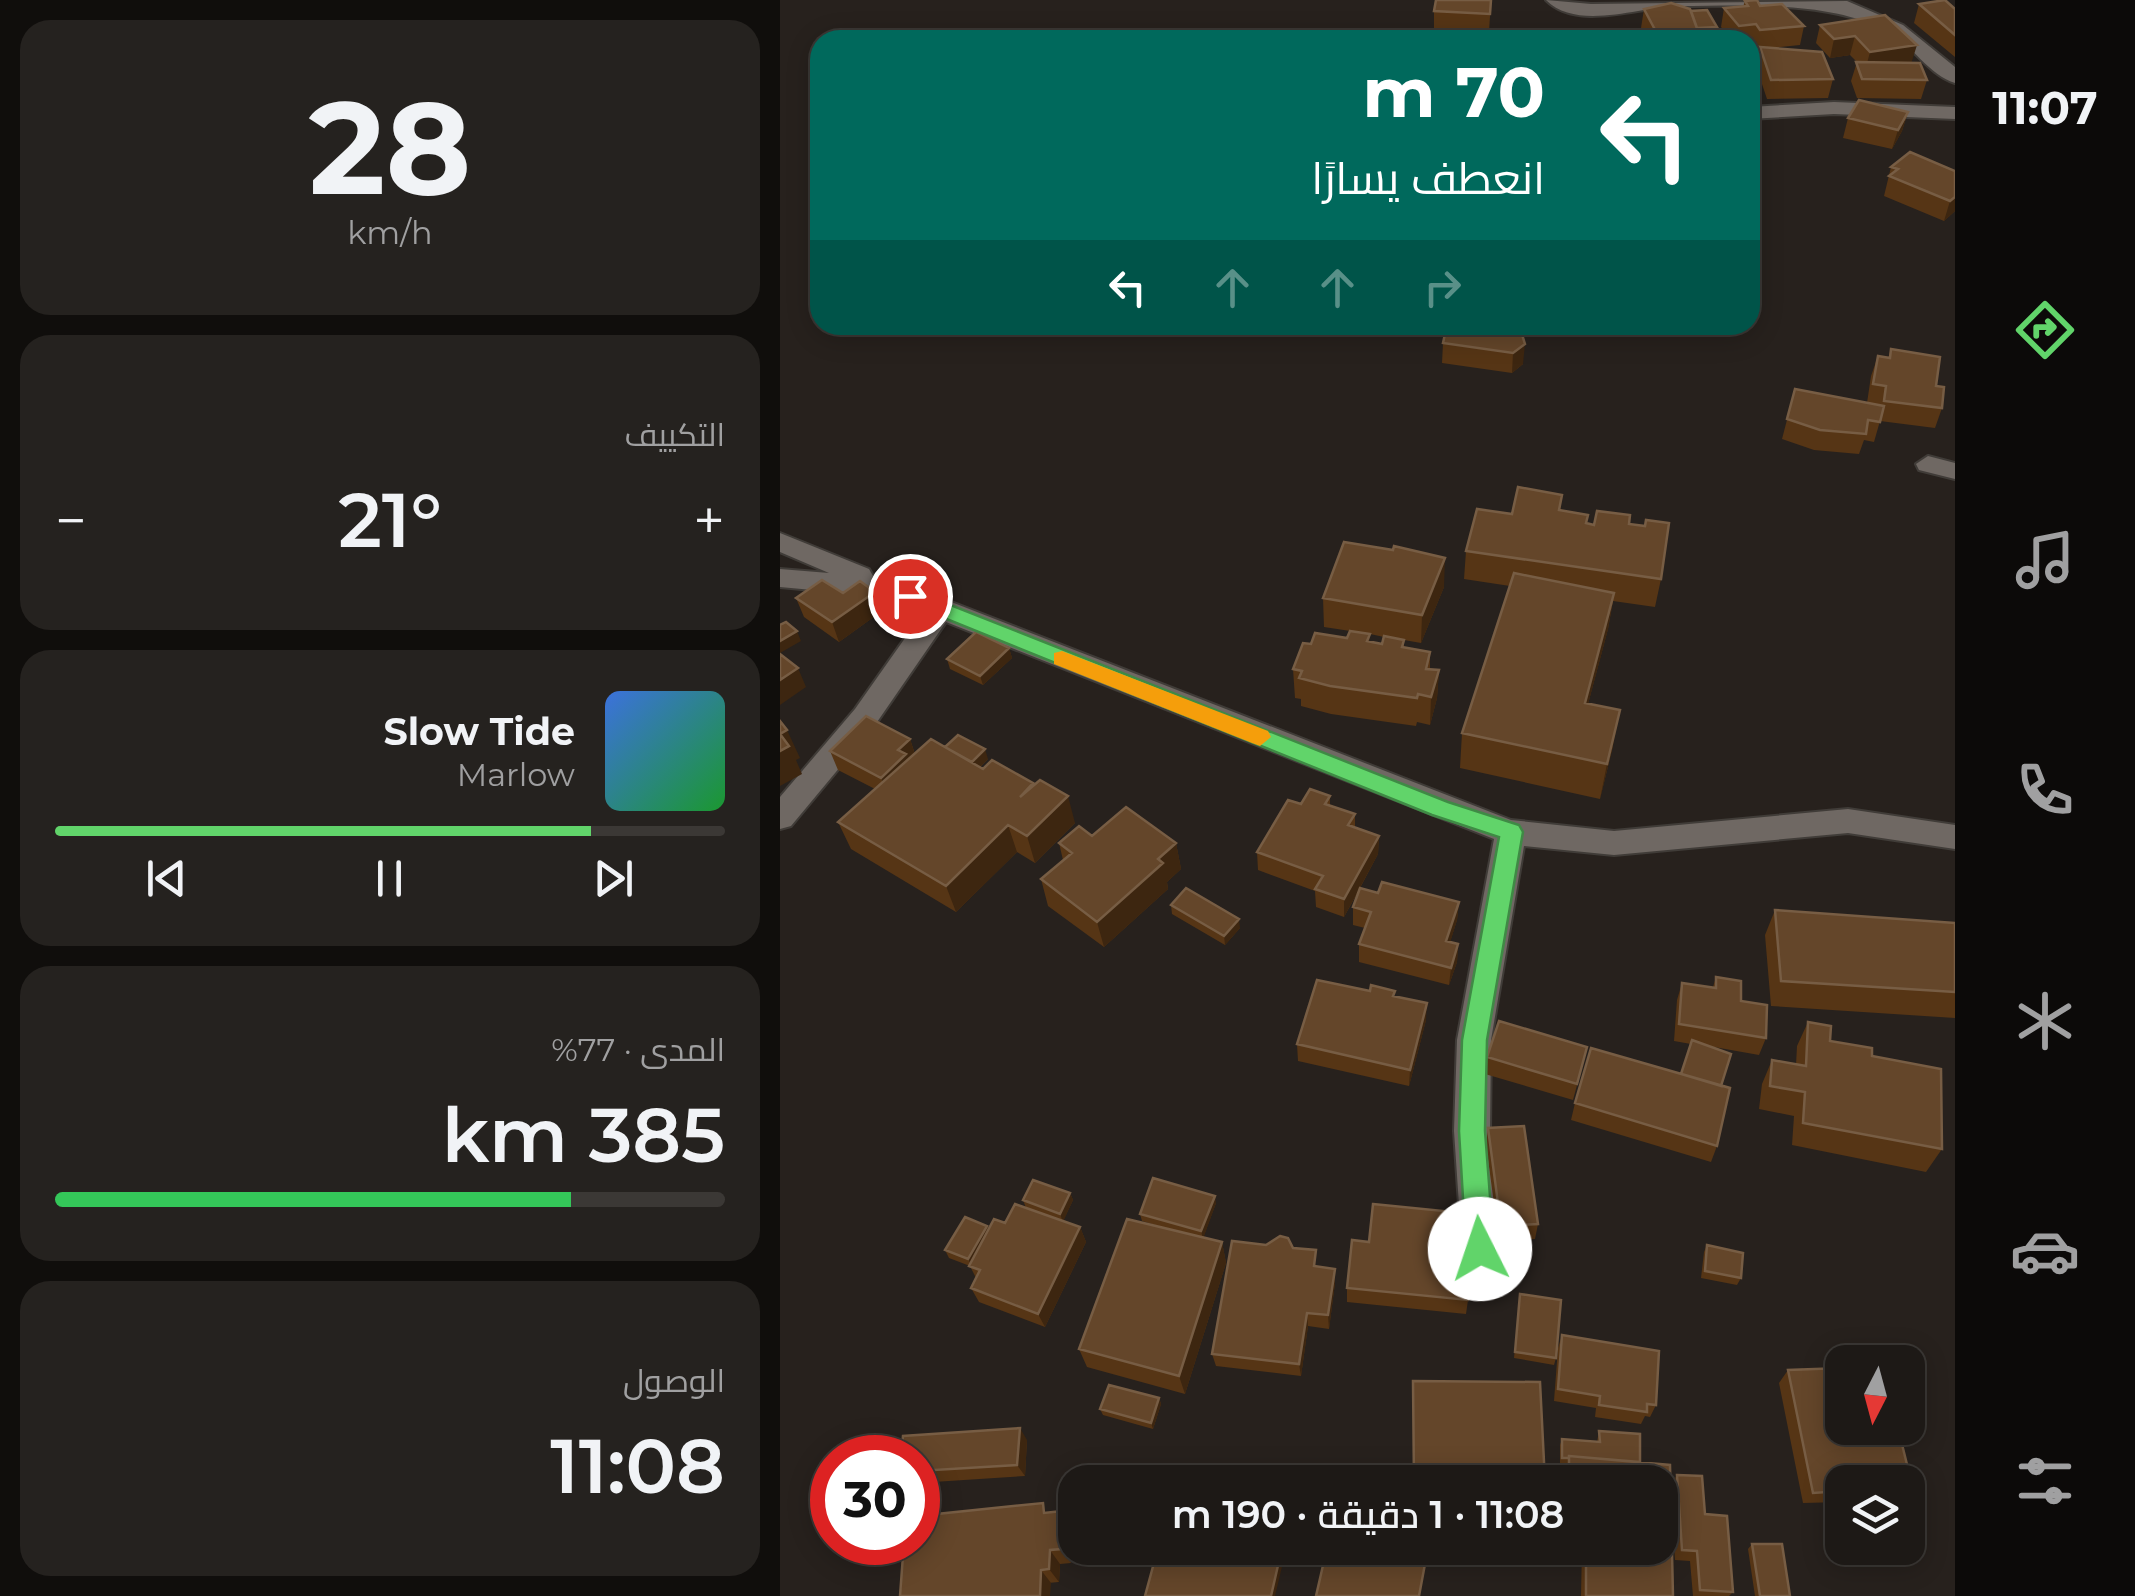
<!DOCTYPE html>
<html lang="ar">
<meta charset="utf-8">
<style>
body{margin:0;font-family:Montserrat,Cairo,sans-serif;background:#25221f;color:#f1f3f6;direction:rtl;height:100vh;display:flex;flex-direction:column;font-size:38px;white-space:nowrap}
*{box-sizing:border-box;margin:0}
p{font-size:32px;color:#a0a0a1}
.icon{flex:none;width:55px;height:55px;fill:none;stroke:currentColor;stroke-width:2;stroke-linecap:round;stroke-linejoin:round}
.map{position:relative;flex:1;overflow:hidden;direction:ltr}
.sheet{display:flex;flex-direction:column;gap:20px;padding:20px;background:#100e0c;width:780px}
.sheet>*{flex:none}
.guide{position:absolute;left:30px;top:30px;width:950px;height:305px;border-radius:30px;box-shadow:0 5px 25px #0003,0 0 0 2px #3b3835;direction:rtl;background:#00695c;color:#fff;overflow:hidden}
.needle{width:65px;rotate:186deg}
.tools{position:absolute;left:1045px;top:1345px;display:grid;gap:20px}
.tools a{display:grid;place-items:center;width:100px;height:100px;border-radius:20px;background:#1d1916;box-shadow:0 5px 25px #0003,0 0 0 2px #3b3835;font-size:50px}
.speed{position:absolute;left:30px;top:1435px;display:flex;gap:20px;font-size:50px;font-weight:700;text-align:center}
.speed>*{display:grid;place-content:center;width:130px;height:130px;border-radius:50%;background:#1d1916;box-shadow:0 5px 25px #0003,0 0 0 2px #3b3835;line-height:1}
.speed .limit{border:15px solid #d22;background:#fff;color:#111}
.pin{position:absolute;display:grid;place-items:center;width:85px;height:85px;color:#fff;margin:-42px;border:5px solid #fff;border-radius:50%;box-shadow:0 2px 10px #0007}
.me{position:absolute;width:110px;margin:-55px;rotate:356deg;stroke-linejoin:round;filter:drop-shadow(0 0 8px #0008)}
.turn{display:flex;align-items:center;gap:35px;height:210px;padding:0 50px;font-size:45px}
.turn .icon{width:130px;height:130px;stroke-width:2.5}
.turn b{display:block;font-size:70px;line-height:85px}
.lanes{display:flex;align-items:center;height:95px;padding:0 50px;background:#0003;justify-content:center;gap:50px;direction:ltr}
.lanes .off{opacity:.35}
.big{font-size:75px;font-weight:600;line-height:1.1}
.sheet .widget{flex:1;display:flex;flex-direction:column;justify-content:center;gap:15px;min-width:0;padding:0 35px;border-radius:30px;background:#25221f}
.sheet .dial{align-items:center;gap:0}
.dial b{font-size:130px;line-height:1}
.song{display:flex;align-items:center;gap:30px}
.cover{width:120px;height:120px;border-radius:15px;background:linear-gradient(135deg,hsl(220 70% 55%),hsl(130 70% 35%))}
.played{height:10px;border-radius:5px;background:linear-gradient(90deg,#61d46a 80%,#3b3835 80%)}
.keys{display:flex;justify-content:space-around;direction:ltr}
.heat{display:flex;justify-content:space-between;align-items:center;font-size:55px;direction:ltr}
.charge{height:15px;border-radius:8px;background:linear-gradient(90deg,#34c759 77%,#3b3835 0)}
.trip{position:absolute;left:278px;top:1465px;width:620px;height:100px;border-radius:30px;background:#1d1916;box-shadow:0 5px 25px #0003,0 0 0 2px #3b3835;font-weight:600;line-height:100px;text-align:center;direction:rtl}
main{display:flex;flex:1;min-height:0}
.tabs{display:flex;flex-direction:column;width:180px;justify-content:space-around;align-items:center;background:#0c0a09;color:#a0a0a1}
.tabs .icon{width:70px;height:70px}
.tabs .selected{color:#61d46a}
.tabs b{font-size:45px;color:#f1f3f6}
.map>svg:first-child{display:block}
</style>
<main>
<nav class="tabs">
<b>11:07</b>
<svg class="icon selected" aria-label="directions" viewBox="0 0 24 24"><path d="M12 3l9 9-9 9-9-9zM9 14v-3h6M13 9l2 2-2 2"/></svg>
<svg class="icon" aria-label="music" viewBox="0 0 24 24"><path d="M9 18V5l10-2v13"/><circle cx="6" cy="18" r="3"/><circle cx="16" cy="16" r="3"/></svg>
<svg class="icon" aria-label="phone" viewBox="0 0 24 24"><path d="M5 4h4l2 5-3 2q2 4 5 5l2-3 5 2v4C11 20 4 13 5 4z"/></svg>
<svg class="icon" aria-label="climate" viewBox="0 0 24 24"><path d="M12 3v18M4 7l16 10M4 17L20 7"/></svg>
<svg class="icon" aria-label="car" viewBox="0 0 24 24"><path d="M5 17H2v-5l4-1 3-4h7l3 4 3 1v5h-3M9 17h6M6 11h13"/><circle cx="7" cy="17" r="2"/><circle cx="17" cy="17" r="2"/></svg>
<svg class="icon" aria-label="filters" viewBox="0 0 24 24"><path d="M4 7h16M4 17h16"/><circle cx="9" cy="7" r="2"/><circle cx="15" cy="17" r="2"/></svg>
</nav>
<div class="map">
<svg width="1175" height="1596" viewBox="0 0 1175 1596">
<rect width="100%" height="100%" fill="#27211d"/>
<g fill="none" stroke-linecap="round" stroke-linejoin="round">
<defs>
<path id="street" d="M 766,0 L 811,4 L 1067,1 L 1123,25 L 1175,67 L 1175,83 C 1149,75 1132,45 1109,32 C 1050,0 966,6 899,6 C 861,6 798,32 766,0 Z
M 1054,102 L 1175,107 L 1175,119 L 1054,114 L 970,119 L 970,107 Z
M 1148,456 L 1175,463 L 1175,479 L 1139,470 L 1136,464 Z
M 0,533 L 89,569 L 93,576 L 90,582 L 156,596 L 731,820 L 834,831 L 1068,809 L 1175,825 L 1175,849 L 1068,833 L 834,855 L 744,846 L 711,1040 L 710,1131 L 718,1249 L 713,1262 L 700,1267 L 687,1262 L 682,1249 L 674,1131 L 677,1040 L 714,839 L 166,622 L 95,725 L 11,826 L 0,829 L 0,797 L 75,709 L 142,614 L 54,592 L 0,587 L 0,569 L 49,573 L 0,552 Z"/>
</defs>
<use href="#street" stroke="#403c38" stroke-width="4"/>
<use href="#street" fill="#6f6863" fill-rule="evenodd"/>
</g>
<path fill="#563515" fill-rule="evenodd" d="M 711,0 L 709,32 L 654,30 L 654,11 Z
M 965,1 L 980,6 L 1024,26 L 1020,45 L 989,48 L 1053,79 L 1048,98 L 987,99 L 976,66 L 980,48 L 976,49 L 973,43 L 970,43 L 970,40 L 952,40 L 941,27 L 944,8 L 963,7 Z
M 1139,4 L 1175,9 L 1175,57 L 1134,23 Z
M 864,9 L 911,11 L 937,27 L 935,37 L 920,38 L 919,40 L 867,40 L 861,28 Z
M 1105,15 L 1132,63 L 1147,80 L 1141,99 L 1077,98 L 1071,81 L 1077,62 L 1070,55 L 1050,58 L 1036,43 L 1040,25 Z
M 1128,112 L 1122,131 L 1112,149 L 1063,138 L 1068,118 Z
M 1111,167 L 1175,171 L 1175,211 L 1164,221 L 1104,196 Z
M 740,330 L 743,364 L 732,373 L 662,363 L 663,343 Z
M 1111,349 L 1156,386 L 1162,408 L 1155,428 L 1100,421 L 1094,442 L 1084,440 L 1079,454 L 1034,450 L 1002,439 L 1015,389 L 1087,403 L 1091,376 L 1098,356 L 1108,358 Z
M 782,495 L 780,511 L 807,523 L 814,525 L 849,524 L 865,526 L 881,579 L 875,607 L 833,601 L 828,629 L 808,704 L 833,746 L 820,799 L 680,768 L 682,733 L 730,586 L 684,579 L 686,551 L 732,514 Z
M 664,587 L 641,643 L 624,640 L 624,648 L 650,652 L 650,669 L 659,670 L 657,698 L 650,725 L 637,722 L 636,726 L 551,714 L 521,706 L 521,699 L 515,698 L 513,669 L 531,644 L 590,634 L 544,627 L 543,598 ZM 590,634 L 604,637 L 602,644 L 589,642 Z
M 63,593 L 102,611 L 59,642 L 24,617 L 16,598 Z
M 229,648 L 232,658 L 203,685 L 170,669 L 167,659 Z
M 130,739 L 135,754 L 165,747 L 208,759 L 200,767 L 253,783 L 295,823 L 255,863 L 237,852 L 176,912 L 71,849 L 58,822 L 95,789 L 58,770 L 50,751 Z
M 550,796 L 550,805 L 575,814 L 575,827 L 599,836 L 598,854 L 580,888 L 598,893 L 679,902 L 677,920 L 670,942 L 678,944 L 677,962 L 669,985 L 579,962 L 579,944 L 585,928 L 573,925 L 573,907 L 579,890 L 564,917 L 536,907 L 535,891 L 478,870 L 477,852 L 521,804 Z
M 312,836 L 396,843 L 401,869 L 387,882 L 388,889 L 324,947 L 268,906 L 261,879 L 283,860 L 279,843 Z
M 391,905 L 460,928 L 445,945 L 392,914 Z
M 995,910 L 1175,923 L 1175,1018 L 991,1006 L 985,935 Z
M 936,977 L 961,1001 L 986,1038 L 979,1055 L 934,1047 L 941,1086 L 937,1146 L 931,1162 L 791,1120 L 795,1103 L 901,1074 L 911,1044 L 894,1041 L 897,1000 L 902,983 L 933,987 Z
M 615,996 L 646,1020 L 629,1086 L 518,1061 L 517,1044 Z
M 1028,1022 L 1050,1041 L 1092,1056 L 1162,1149 L 1146,1172 L 1012,1145 L 1014,1116 L 979,1109 L 982,1084 L 992,1060 L 1016,1065 L 1017,1046 Z
M 707,1057 L 803,1063 L 793,1100 L 705,1074 Z
M 708,1128 L 758,1224 L 755,1239 L 719,1241 L 706,1144 Z
M 290,1193 L 293,1200 L 283,1221 L 300,1227 L 306,1242 L 265,1327 L 199,1302 L 191,1288 L 196,1278 L 190,1266 L 169,1258 L 165,1250 L 207,1226 L 209,1229 L 225,1223 L 246,1208 L 243,1200 Z
M 436,1203 L 423,1238 L 442,1242 L 446,1263 L 405,1394 L 307,1367 L 299,1349 L 399,1232 L 362,1221 L 360,1214 Z
M 683,1222 L 688,1300 L 686,1314 L 567,1302 L 567,1288 L 589,1242 Z
M 927,1245 L 961,1278 L 957,1285 L 921,1278 L 924,1252 Z
M 513,1248 L 537,1266 L 555,1269 L 555,1283 L 549,1329 L 528,1326 L 521,1376 L 436,1366 L 432,1354 Z
M 740,1294 L 776,1358 L 774,1365 L 734,1358 Z
M 782,1335 L 876,1405 L 870,1417 L 865,1416 L 861,1424 L 815,1417 L 816,1408 L 774,1401 L 778,1348 Z
M 1062,1368 L 1062,1428 L 1118,1428 L 1133,1489 L 1128,1494 L 1128,1482 L 1062,1482 L 1062,1502 L 1023,1503 L 999,1383 L 1008,1370 Z
M 633,1381 L 765,1482 L 633,1482 Z
M 379,1398 L 381,1404 L 373,1429 L 323,1415 L 320,1409 Z
M 819,1431 L 890,1486 L 897,1475 L 925,1514 L 953,1592 L 949,1596 L 913,1596 L 910,1561 L 895,1560 L 890,1486 L 893,1596 L 801,1596 L 802,1548 L 880,1548 L 880,1482 L 785,1482 L 786,1464 L 780,1464 L 780,1445 L 782,1439 L 817,1442 Z
M 247,1440 L 245,1476 L 138,1483 L 138,1458 Z
M 283,1511 L 292,1526 L 291,1563 L 280,1564 L 279,1582 L 120,1596 L 270,1513 Z
M 972,1544 L 1010,1596 L 975,1596 L 968,1549 Z"/>
<path fill="#3d2610" d="M 1075,36 L 1070,55 L 1050,58 L 1054,39 Z
M 1137,45 L 1131,64 L 1085,71 L 1090,52 Z
M 1128,112 L 1122,131 L 1112,149 L 1118,130 Z
M 1175,197 L 1175,211 L 1164,221 L 1170,201 Z
M 745,344 L 743,364 L 732,373 L 733,353 Z
M 665,558 L 664,587 L 641,643 L 642,615 Z
M 95,592 L 102,611 L 59,642 L 52,622 Z
M 834,593 L 828,629 L 799,738 L 805,703 Z
M 17,631 L 21,641 L 0,653 L 0,641 Z
M 229,648 L 232,658 L 203,685 L 200,676 Z
M 18,668 L 26,687 L 0,705 L 0,680 Z
M 659,670 L 657,698 L 650,725 L 651,697 Z
M 840,710 L 833,746 L 820,799 L 827,764 Z
M 7,730 L 20,758 L 16,760 L 22,774 L 0,786 L 0,734 Z
M 130,739 L 136,758 L 109,797 L 101,778 L 118,750 Z
M 205,749 L 208,759 L 193,773 L 190,763 Z
M 288,796 L 295,823 L 255,863 L 247,836 Z
M 228,825 L 237,852 L 176,912 L 166,886 Z
M 599,836 L 598,854 L 564,917 L 564,899 Z
M 396,843 L 401,869 L 387,882 L 388,889 L 324,947 L 317,922 L 378,859 Z
M 679,902 L 677,920 L 665,959 L 666,941 Z
M 459,919 L 460,928 L 445,945 L 444,936 Z
M 678,944 L 677,962 L 669,985 L 671,968 Z
M 647,1003 L 646,1020 L 629,1086 L 630,1070 Z
M 290,1193 L 293,1200 L 283,1222 L 280,1214 Z
M 435,1196 L 436,1203 L 423,1239 L 421,1231 Z
M 207,1226 L 211,1234 L 192,1266 L 188,1259 Z
M 300,1227 L 306,1242 L 265,1327 L 258,1314 Z
M 442,1242 L 446,1263 L 405,1394 L 399,1376 Z
M 555,1269 L 555,1283 L 549,1329 L 548,1315 Z
M 527,1313 L 528,1326 L 521,1376 L 519,1364 Z
M 379,1398 L 381,1404 L 373,1429 L 371,1423 Z
M 240,1428 L 247,1440 L 245,1476 L 237,1465 Z
M 283,1511 L 292,1526 L 291,1563 L 282,1549 Z
M 502,1548 L 503,1548 L 505,1554 L 495,1596 L 491,1596 Z
M 270,1550 L 280,1564 L 279,1582 L 269,1569 Z
M 261,1570 L 271,1583 L 270,1596 L 260,1596 Z"/>
<path fill="#64462a" stroke="#775d44" stroke-width="2.5" d="M 656,0 L 711,0 L 710,14 L 654,11 Z
M 977,0 L 980,6 L 1002,4 L 1024,26 L 980,30 L 976,24 L 959,26 L 944,8 L 968,6 L 965,1 Z
M 1165,0 L 1175,9 L 1175,35 L 1139,4 Z
M 891,3 L 910,9 L 920,37 L 880,39 L 864,9 Z
M 927,10 L 937,27 L 917,28 L 911,11 Z
M 1105,15 L 1137,45 L 1090,52 L 1075,36 L 1054,39 L 1040,25 Z
M 761,35 L 828,35 L 829,40 L 762,40 Z
M 980,47 L 1042,52 L 1053,79 L 991,80 Z
M 1076,62 L 1140,63 L 1147,80 L 1082,79 Z
M 1079,100 L 1128,112 L 1118,130 L 1068,118 Z
M 1130,152 L 1175,171 L 1175,197 L 1170,201 L 1109,176 L 1118,169 L 1111,167 Z
M 667,325 L 739,325 L 745,344 L 733,353 L 663,343 Z
M 1111,349 L 1160,357 L 1156,386 L 1164,387 L 1162,408 L 1104,401 L 1106,386 L 1093,384 L 1098,356 L 1110,358 Z
M 1015,389 L 1104,406 L 1100,422 L 1088,420 L 1086,434 L 1040,430 L 1007,419 Z
M 738,487 L 782,495 L 779,510 L 808,515 L 806,523 L 814,525 L 817,511 L 850,515 L 849,524 L 865,526 L 866,520 L 889,523 L 881,579 L 686,551 L 697,509 L 732,514 Z
M 564,542 L 613,550 L 614,546 L 665,558 L 642,615 L 543,598 Z
M 734,573 L 834,593 L 805,703 L 840,710 L 827,764 L 682,733 Z
M 42,580 L 63,593 L 80,581 L 95,592 L 52,622 L 16,598 Z
M 6,622 L 17,631 L 0,641 L 0,625 Z
M 570,631 L 590,634 L 587,641 L 602,644 L 604,636 L 624,640 L 622,647 L 650,652 L 646,669 L 659,670 L 651,697 L 638,694 L 637,698 L 550,686 L 519,678 L 522,671 L 513,669 L 523,643 L 531,644 L 535,633 L 567,638 Z
M 196,632 L 229,648 L 200,676 L 167,659 Z
M 0,654 L 18,668 L 0,680 Z
M 86,716 L 130,739 L 118,750 L 126,754 L 101,778 L 50,751 Z
M 0,721 L 7,730 L 0,734 Z
M 0,734 L 9,746 L 0,751 Z
M 178,735 L 205,749 L 192,762 L 165,747 Z
M 151,739 L 203,769 L 212,760 L 253,783 L 240,797 L 260,780 L 288,796 L 247,836 L 228,825 L 166,886 L 58,822 Z
M 530,789 L 550,796 L 545,804 L 575,814 L 568,825 L 599,836 L 564,899 L 535,889 L 543,876 L 477,852 L 508,800 L 521,804 Z
M 346,807 L 396,843 L 378,859 L 383,863 L 317,922 L 261,879 L 292,853 L 279,843 L 299,826 L 312,836 Z
M 602,882 L 679,902 L 666,941 L 678,944 L 671,968 L 579,944 L 591,912 L 573,907 L 580,888 L 598,893 Z
M 406,888 L 459,919 L 444,936 L 391,905 Z
M 995,910 L 1175,923 L 1175,992 L 1001,981 Z
M 936,977 L 961,981 L 961,1001 L 987,1005 L 986,1038 L 899,1024 L 902,983 L 936,988 Z
M 537,980 L 590,991 L 591,985 L 615,991 L 613,996 L 647,1003 L 630,1070 L 517,1044 Z
M 719,1021 L 807,1047 L 797,1084 L 707,1057 Z
M 1028,1022 L 1051,1026 L 1050,1041 L 1092,1048 L 1092,1056 L 1161,1069 L 1162,1149 L 1023,1123 L 1025,1092 L 990,1086 L 992,1060 L 1026,1066 Z
M 912,1040 L 951,1054 L 941,1086 L 901,1074 Z
M 811,1048 L 950,1088 L 937,1146 L 795,1103 Z
M 744,1126 L 758,1224 L 721,1226 L 708,1128 Z
M 373,1178 L 435,1196 L 421,1231 L 360,1214 Z
M 253,1180 L 290,1193 L 280,1214 L 243,1200 Z
M 235,1204 L 300,1227 L 258,1314 L 191,1288 L 200,1270 L 189,1266 L 214,1219 L 225,1223 Z
M 593,1204 L 684,1213 L 683,1222 L 693,1223 L 688,1300 L 567,1288 L 572,1240 L 589,1242 Z
M 185,1217 L 207,1226 L 188,1259 L 165,1250 Z
M 347,1219 L 442,1242 L 399,1376 L 299,1349 Z
M 500,1236 L 508,1238 L 513,1248 L 536,1250 L 534,1266 L 555,1269 L 548,1315 L 527,1313 L 519,1364 L 432,1354 L 452,1241 L 486,1245 Z
M 927,1245 L 963,1253 L 961,1278 L 925,1271 Z
M 740,1294 L 781,1300 L 776,1358 L 735,1352 Z
M 782,1335 L 879,1351 L 876,1405 L 867,1404 L 867,1412 L 819,1405 L 820,1396 L 778,1389 Z
M 1062,1368 L 1062,1428 L 1118,1428 L 1133,1489 L 1128,1489 L 1128,1482 L 1062,1482 L 1062,1491 L 1033,1493 L 1008,1370 Z
M 633,1381 L 760,1382 L 765,1482 L 634,1482 Z
M 329,1385 L 379,1398 L 371,1423 L 320,1409 Z
M 240,1428 L 237,1465 L 138,1471 L 138,1458 L 121,1458 L 123,1436 Z
M 819,1431 L 860,1434 L 860,1462 L 789,1456 L 789,1458 L 782,1458 L 782,1439 L 820,1442 Z
M 789,1456 L 890,1465 L 893,1596 L 806,1596 L 806,1548 L 880,1548 L 880,1482 L 789,1482 Z
M 897,1475 L 922,1476 L 925,1514 L 947,1516 L 953,1592 L 920,1590 L 917,1551 L 902,1550 Z
M 263,1503 L 264,1513 L 283,1511 L 282,1549 L 270,1550 L 269,1569 L 261,1570 L 260,1596 L 120,1596 L 124,1542 L 138,1542 L 138,1516 Z
M 972,1544 L 1002,1544 L 1010,1596 L 980,1596 Z
M 378,1548 L 502,1548 L 491,1596 L 365,1596 Z
M 547,1548 L 578,1548 L 645,1564 L 639,1596 L 536,1596 Z"/>
<path fill="#61d46a" stroke="#3f8a45" stroke-width="2.5" d="M 130,589 L 668,802 L 739,825 L 743,832 L 707,1040 L 705,1131 L 714,1249 L 710,1259 L 700,1263 L 690,1259 L 686,1249 L 679,1131 L 682,1040 L 719,837 L 652,815 L 122,601 L 122,591 Z"/>
<path fill="#f59e0b" d="M 282,651 L 488,731 L 491,737 L 480,746 L 472,743 L 274,664 L 274,653 Z"/>
</svg>
<div class="tools">
<a><svg class="needle" viewBox="-14 -14 28 28"><path d="M0-13l5 13h-10z" fill="#e53935"/><path d="M0 13l5-13h-10z" fill="#a0a0a1"/></svg></a>
<a><svg class="icon" aria-label="layers" viewBox="0 0 24 24"><path d="M12 4l9 5-9 5-9-5zM3 14l9 5 9-5"/></svg></a>
</div>
<div class="speed"><div class="limit">30</div></div>
<div class="pin" style="left:130px;top:596px;background:#d93025"><svg class="icon" aria-label="arrive" viewBox="0 0 24 24"><path d="M6 21V4h12l-3 4 3 4H6"/></svg></div>
<svg class="me" style="left:700px;top:1249px" viewBox="-20 -20 40 40"><circle r="19" fill="#fff"/><path d="M0-13L10 11 0 6-10 11z" fill="#61d46a"/></svg>
<div class="trip">11:08 · 1 دقيقة · 190 m</div>
<div class="guide">
<div class="turn"><svg class="icon" aria-label="left" viewBox="0 0 24 24"><path d="M17 20v-9H6M10 6l-5 5 5 5"/></svg><div><b>70 m</b>انعطف يسارًا</div></div>
<div class="lanes"><svg class="icon" aria-label="left" viewBox="0 0 24 24"><path d="M17 20v-9H6M10 6l-5 5 5 5"/></svg><svg class="icon off" aria-label="ahead" viewBox="0 0 24 24"><path d="M12 20V5M6 11l6-6 6 6"/></svg><svg class="icon off" aria-label="ahead" viewBox="0 0 24 24"><path d="M12 20V5M6 11l6-6 6 6"/></svg><svg class="icon off" aria-label="right" viewBox="0 0 24 24"><path d="M7 20v-9h11M14 6l5 5-5 5"/></svg></div>
</div>
</div>
<section class="sheet">
<div class="widget dial"><b>28</b><p>km/h</p></div>
<div class="widget"><p>التكييف</p>
<div class="heat"><a>−</a><b class="big">21°</b><a>+</a></div>
</div>
<div class="widget">
<div class="song"><i class="cover"></i><div><b>Slow Tide</b><p>Marlow</p></div></div>
<div class="played"></div>
<div class="keys"><svg class="icon" aria-label="previous" viewBox="0 0 24 24"><path d="M18 5L8 12l10 7zM5 5v14"/></svg><svg class="icon" aria-label="pause" viewBox="0 0 24 24"><path d="M8 5v14M16 5v14"/></svg><svg class="icon" aria-label="next" viewBox="0 0 24 24"><path d="M6 5l10 7-10 7zM19 5v14"/></svg></div>
</div>
<div class="widget"><p>المدى · 77%</p><b class="big">385 km</b><div class="charge"></div></div>
<div class="widget"><p>الوصول</p><b class="big">11:08</b></div>
</section>
</main>
